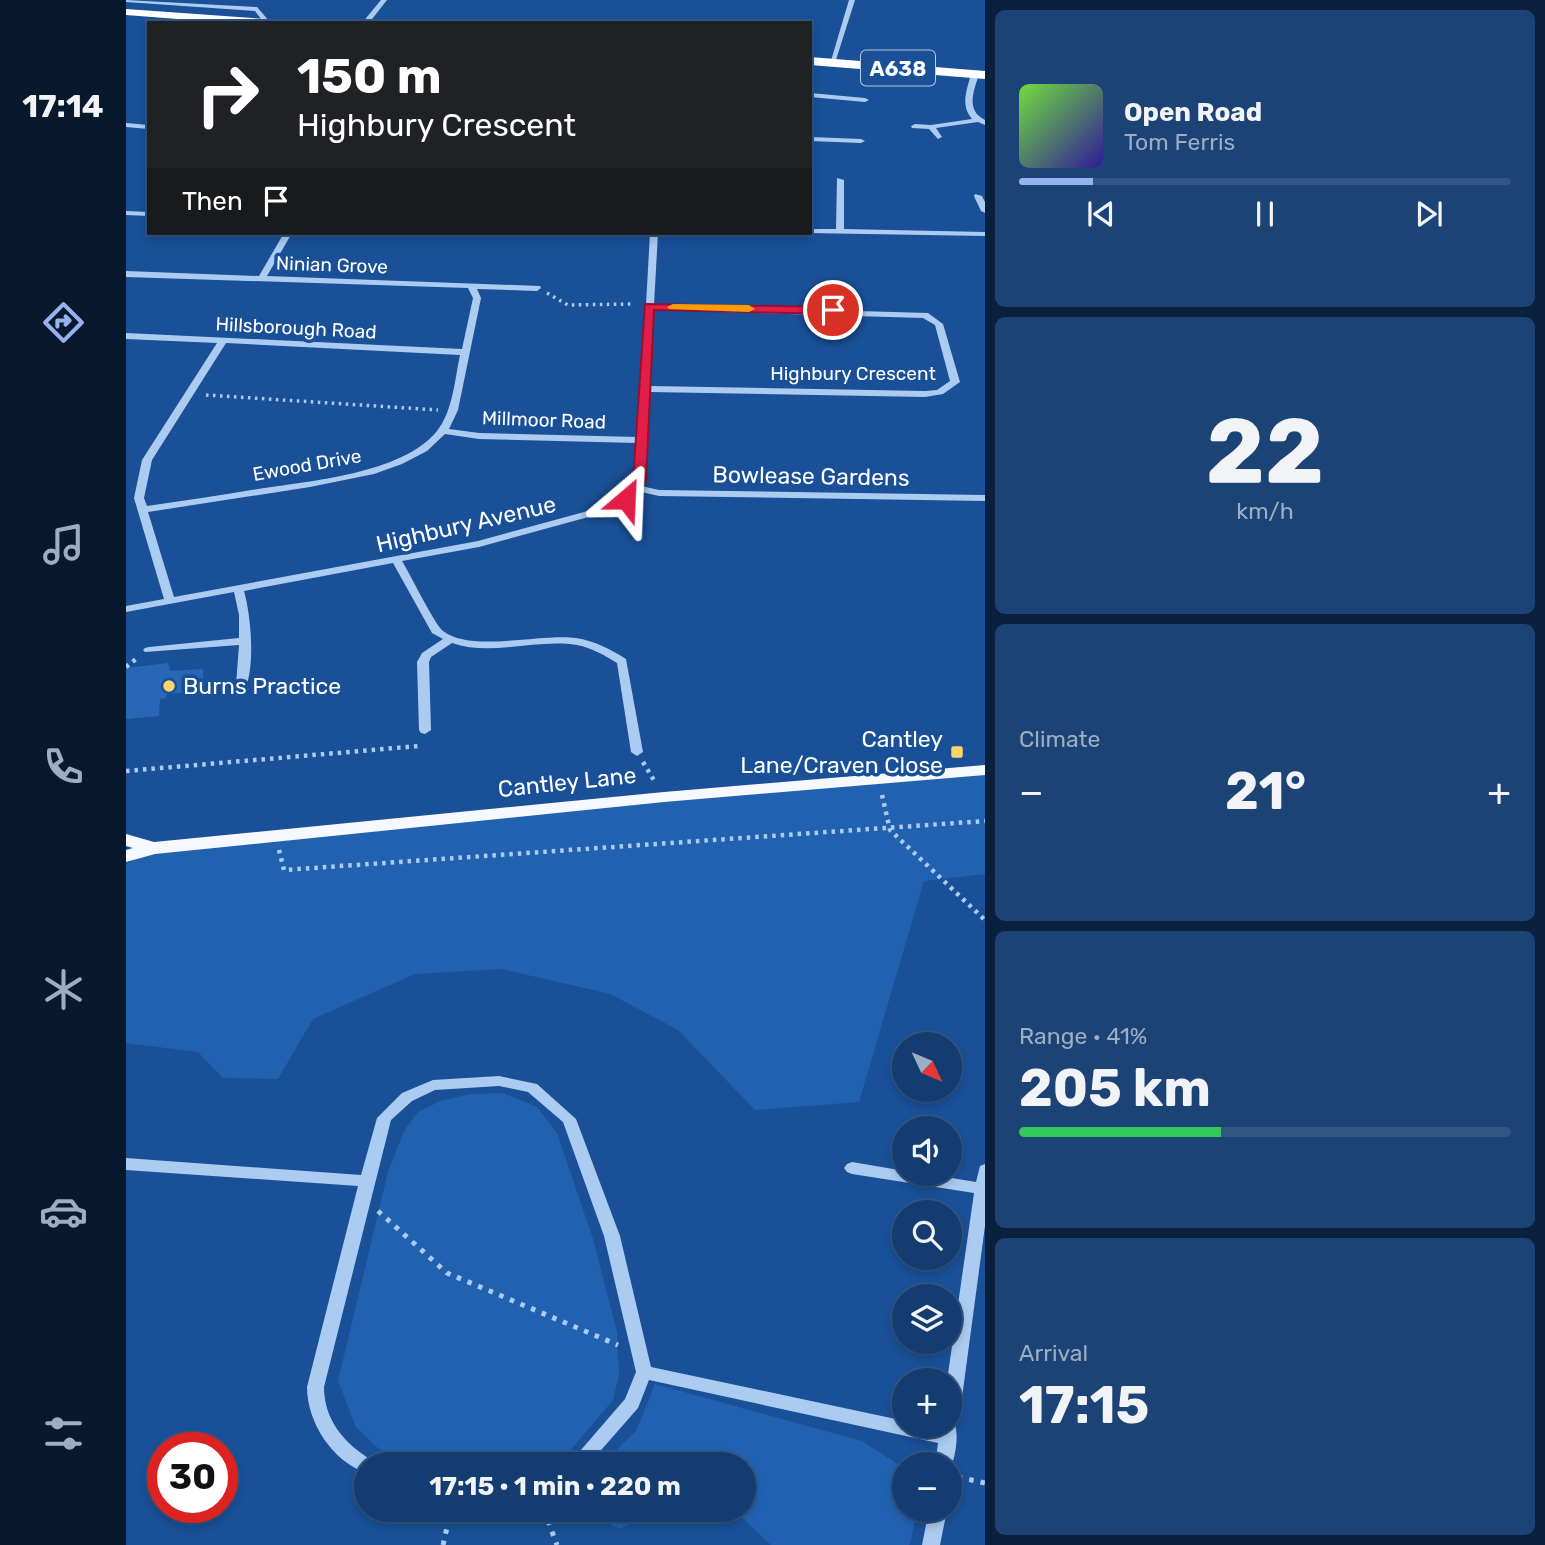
<!DOCTYPE html>
<meta charset="utf-8">
<style>
body{margin:0;font-family:Rubik,sans-serif;background:#1c4376;color:#f1f3f6;height:100vh;display:flex;flex-direction:column;font-size:26px;white-space:nowrap}
*{box-sizing:border-box;margin:0}
p{font-size:23px;color:#9dadc3}
.icon{flex:none;width:38px;height:38px;fill:none;stroke:currentColor;stroke-width:2;stroke-linecap:round;stroke-linejoin:round}
.map{position:relative;flex:1;overflow:hidden}
.panel{display:flex;flex-direction:column;gap:10px;padding:10px;background:#0a213e;width:560px}
.panel>*{flex:none}
.banner{position:absolute;left:21px;top:21px;width:665px;height:214px;border-radius:0px;box-shadow:0 4px 10px #0003,0 0 0 2px #325684;background:#202124;color:#fff;overflow:hidden}
.needle{width:46px;rotate:134deg}
.controls{position:absolute;left:766px;top:1032px;display:grid;gap:14px}
.controls a{display:grid;place-items:center;width:70px;height:70px;border-radius:50%;background:#133c71;box-shadow:0 4px 10px #0003,0 0 0 2px #325684;font-size:35px}
.speed{position:absolute;left:21px;top:1432px;display:flex;gap:14px;font-size:35px;font-weight:700;text-align:center}
.speed>*{display:grid;place-content:center;width:91px;height:91px;border-radius:50%;background:#133c71;box-shadow:0 4px 10px #0003,0 0 0 2px #325684;line-height:1}
.speed .limit{border:10px solid #d22;background:#fff;color:#111}
.pin{position:absolute;display:grid;place-items:center;width:60px;height:60px;color:#fff;margin:-30px;border:4px solid #fff;border-radius:50%;box-shadow:0 2px 7px #0007}
.me{position:absolute;width:77px;margin:-38px;rotate:26deg;stroke-linejoin:round;filter:drop-shadow(0 0 5px #0008)}
.turn{display:flex;align-items:center;gap:24px;height:147px;padding:0 35px;font-size:32px}
.turn .icon{width:91px;height:91px;stroke-width:2.5}
.turn b{display:block;font-size:49px;line-height:60px}
.then{display:flex;align-items:center;height:66px;padding:0 35px;background:#0003;gap:14px;font-size:26px}
.big{font-size:52px;font-weight:700;line-height:1.1}
.panel .widget{flex:1;display:flex;flex-direction:column;justify-content:center;gap:10px;min-width:0;padding:0 24px;border-radius:10px;background:#1c4376}
.panel .dial{align-items:center;gap:0}
.dial b{font-size:91px;line-height:1}
.song{display:flex;align-items:center;gap:21px}
.cover{width:84px;height:84px;border-radius:10px;background:linear-gradient(135deg,hsl(100 70% 55%),hsl(250 70% 35%))}
.played{height:7px;border-radius:4px;background:linear-gradient(90deg,#95b2f1 15%,#325684 15%)}
.keys{display:flex;justify-content:space-around;direction:ltr}
.heat{display:flex;justify-content:space-between;align-items:center;font-size:38px;direction:ltr}
.charge{height:10px;border-radius:5px;background:linear-gradient(90deg,#34c759 41%,#325684 0)}
.trip{position:absolute;left:228px;top:1452px;width:402px;height:70px;border-radius:35px;background:#133c71;box-shadow:0 4px 10px #0003,0 0 0 2px #325684;font-weight:700;line-height:70px;text-align:center}
main{display:flex;flex:1;min-height:0}
.menu{display:flex;flex-direction:column;width:126px;justify-content:space-around;align-items:center;background:#08182d;color:#9dadc3}
.menu .icon{width:49px;height:49px}
.menu .active{color:#95b2f1}
.menu b{font-size:32px;color:#f1f3f6}
.map>svg:first-child{display:block}
</style>
<main>
<nav class="menu">
<b>17:14</b>
<svg class="icon active" aria-label="directions" viewBox="0 0 24 24"><path d="M12 3l9 9-9 9-9-9zM9 14v-3h6M13 9l2 2-2 2"/></svg>
<svg class="icon" aria-label="music" viewBox="0 0 24 24"><path d="M9 18V5l10-2v13"/><circle cx="6" cy="18" r="3"/><circle cx="16" cy="16" r="3"/></svg>
<svg class="icon" aria-label="phone" viewBox="0 0 24 24"><path d="M5 4h4l2 5-3 2q2 4 5 5l2-3 5 2v4C11 20 4 13 5 4z"/></svg>
<svg class="icon" aria-label="climate" viewBox="0 0 24 24"><path d="M12 3v18M4 7l16 10M4 17L20 7"/></svg>
<svg class="icon" aria-label="car" viewBox="0 0 24 24"><path d="M5 17H2v-5l4-1 3-4h7l3 4 3 1v5h-3M9 17h6M6 11h13"/><circle cx="7" cy="17" r="2"/><circle cx="17" cy="17" r="2"/></svg>
<svg class="icon" aria-label="filters" viewBox="0 0 24 24"><path d="M4 7h16M4 17h16"/><circle cx="9" cy="7" r="2"/><circle cx="15" cy="17" r="2"/></svg>
</nav>
<div class="map">
<svg width="859" height="1545" viewBox="0 0 859 1545">
<rect width="100%" height="100%" fill="#195097"/>
<path fill="#2162b0" d="M 859,772 L 859,874 L 798,881 L 733,1102 L 629,1110 L 552,1030 L 484,994 L 375,969 L 289,974 L 187,1019 L 152,1079 L 97,1078 L 72,1052 L 0,1043 L 0,864 L 28,848 Z
M 377,1093 L 411,1107 L 431,1133 L 467,1239 L 491,1332 L 493,1375 L 487,1400 L 432,1465 L 284,1465 L 253,1449 L 230,1427 L 212,1381 L 262,1172 L 278,1131 L 291,1113 L 314,1101 L 345,1094 Z
M 529,1384 L 736,1441 L 779,1469 L 779,1510 L 790,1510 L 785,1541 L 783,1545 L 645,1545 L 608,1510 L 618,1510 L 618,1465 L 476,1465 L 510,1431 Z
M 462,1510 L 534,1510 L 493,1529 Z"/>
<path fill="#2867b5" d="M 42,663 L 44,671 L 77,669 L 77,691 L 41,694 L 40,698 L 34,699 L 33,716 L 0,719 L 0,668 Z"/>
<g fill="none" stroke-linecap="round" stroke-linejoin="round">
<path stroke="#accbf1" stroke-width="3.5" stroke-dasharray="2.5 4.5" stroke-linecap="butt" d="M 421,293 L 442,305 L 507,304
M 80,395 L 312,410"/>
<path stroke="#accbf1" stroke-width="4.5" stroke-dasharray="3.5 5" stroke-linecap="butt" d="M 0,667 L 10,659
M 517,762 L 529,782
M 0,771 L 293,746
M 756,795 L 764,830 L 859,920
M 153,850 L 158,870 L 859,821"/>
<path stroke="#accbf1" stroke-width="5" stroke-dasharray="4.5 7" stroke-linecap="butt" d="M 252,1211 L 321,1273 L 492,1345
M 832,1477 L 859,1483
M 418,1510 L 431,1545
M 317,1545 L 325,1510"/>
<path fill="#accbf1" fill-rule="evenodd" d="M 0,0 L 131,7 L 144,22 L 138,23 L 129,11 L 0,2 Z
M 255,0 L 261,0 L 243,23 L 236,23 Z
M 723,0 L 729,0 L 709,63 L 704,64 Z
M 849,72 L 853,74 C 848,91 839,110 859,120 L 859,125 L 852,122 L 810,128 L 816,137 L 812,139 L 803,129 L 786,128 L 785,126 L 789,124 L 805,125 L 846,119 C 834,105 841,90 845,74 Z
M 684,93 L 739,98 L 743,100 L 739,102 L 684,97 Z
M 0,123 L 23,125 L 23,129 L 0,127 Z
M 684,137 L 735,139 L 739,141 L 735,143 L 684,141 Z
M 711,178 L 718,180 L 718,229 L 859,232 L 859,236 L 681,233 L 684,233 L 684,229 L 710,229 Z
M 849,194 L 856,196 L 859,202 L 859,213 L 855,211 L 848,196 Z
M 0,211 L 23,212 L 23,216 L 0,215 Z
M 158,233 L 166,233 L 141,276 L 414,286 L 415,288 L 411,291 L 351,289 L 355,298 L 332,410 L 323,429 L 353,433 L 512,437 L 519,309 L 518,307 L 520,305 L 524,233 L 532,233 L 528,305 L 802,313 L 817,324 L 834,382 L 817,394 L 799,397 L 524,392 L 519,481 L 515,486 L 533,490 L 859,495 L 859,501 L 533,496 L 511,491 L 504,501 L 488,510 L 353,547 L 276,561 C 284,574 309,625 317,631 C 345,653 415,633 450,638 C 469,641 484,649 500,659 L 517,752 L 511,756 L 505,752 L 491,663 C 478,655 466,648 451,645 C 410,638 366,657 326,643 L 305,657 L 303,662 L 305,730 L 299,734 L 295,733 L 293,730 L 291,662 L 296,653 L 317,639 L 306,633 L 267,563 L 118,591 C 125,616 129,663 120,687 L 112,687 L 110,685 L 113,645 L 19,652 L 17,650 L 19,648 L 23,647 L 113,638 L 113,615 L 108,592 L 0,612 L 0,606 L 38,599 L 8,498 L 16,460 L 91,343 L 0,339 L 0,333 L 336,349 L 347,298 L 342,288 L 0,277 L 0,271 L 133,276 ZM 528,310 L 797,318 L 809,325 L 824,381 L 811,390 L 799,391 L 524,386 ZM 100,343 L 334,355 C 329,378 327,411 311,431 C 276,474 183,481 132,489 C 95,495 58,501 21,506 L 18,498 L 26,460 ZM 319,434 L 353,439 L 511,443 C 509,477 513,487 480,506 L 352,541 L 48,597 L 22,512 L 184,487 L 248,474 L 276,464 L 301,451 Z
M 373,1076 L 411,1084 L 450,1119 L 494,1236 L 525,1367 L 779,1421 L 779,1426 L 801,1426 L 815,1429 L 816,1426 L 824,1426 L 824,1381 L 821,1381 L 848,1193 L 726,1174 L 721,1172 L 718,1168 L 721,1164 L 726,1162 L 779,1171 L 779,1174 L 801,1174 L 850,1182 L 854,1166 L 859,1164 L 859,1226 L 833,1420 L 829,1425 C 833,1437 829,1458 824,1470 L 824,1465 L 809,1465 L 812,1443 L 523,1380 L 512,1408 L 462,1465 L 442,1465 L 499,1399 L 510,1372 L 478,1236 L 437,1122 L 402,1092 L 373,1086 L 309,1090 L 286,1101 L 265,1120 L 198,1387 C 198,1413 211,1434 231,1450 C 237,1455 244,1458 248,1465 L 240,1465 L 240,1473 C 206,1461 181,1422 181,1387 L 232,1186 L 0,1170 L 0,1158 L 235,1175 L 251,1118 L 276,1093 L 307,1080 Z
M 803,1510 L 821,1510 L 814,1545 L 796,1545 Z"/>
<path fill="#f5f9ff" fill-rule="evenodd" d="M 859,765 L 859,775 L 538,802 L 29,854 L 0,862 L 0,850 L 7,848 L 0,846 L 0,834 L 28,842 L 538,792 Z"/>
<path fill="#fff" fill-rule="evenodd" d="M 0,9 L 154,20 L 160,23 L 103,23 L 0,15 Z
M 684,57 L 859,71 L 859,79 L 684,65 Z"/>
</g>
<path fill="#e11d48" stroke="#92132f" stroke-width="2" d="M 519,304 L 707,307 L 713,310 L 707,314 L 528,310 L 520,481 L 505,501 L 500,503 L 493,499 L 507,481 Z"/>
<path fill="#f59e0b" d="M 547,304 L 623,305 L 629,309 L 623,312 L 543,309 L 541,307 Z"/>
<g fill="#ffd46b" stroke="#195097" stroke-width="2.5">
<circle cx="43" cy="686" r="7"/>
<rect x="824" y="745" width="14" height="14" rx="3.5"/>
</g>
<g text-anchor="middle" dominant-baseline="central" stroke-width="7" stroke-linejoin="round" paint-order="stroke">
<g font-size="19" fill="#fff" stroke="#195097">
<text transform="translate(206 265) rotate(2)">Ninian Grove</text>
<text transform="translate(170 328) rotate(3)">Hillsborough Road</text>
<text x="727" y="373">Highbury Crescent</text>
<text transform="translate(418 420) rotate(2)">Millmoor Road</text>
<text transform="translate(181 465) rotate(-10)">Ewood Drive</text>
</g>
<rect fill="#195097" stroke="#bacae0" stroke-width="2" x="735" y="50.5" width="74" height="35" rx="5"/>
<g font-size="21" font-weight="bold" fill="#fff">
<text x="772" y="68">A638</text>
</g>
<g font-size="23" fill="#fff" stroke="#195097">
<text transform="translate(685 476) rotate(1)">Bowlease Gardens</text>
<text transform="translate(340 524) rotate(-13)">Highbury Avenue</text>
<text transform="translate(441 782) rotate(-6)">Cantley Lane</text>
</g>
<g font-size="23" fill="#fff" stroke="#195097" text-anchor="start">
<text x="57" y="686">Burns Practice</text>
<text x="817" y="739" text-anchor="end">Cantley<tspan x="817" dy="26">Lane/Craven Close</tspan></text>
</g>
</g>
</svg>
<div class="controls">
<a><svg class="needle" viewBox="-14 -14 28 28"><path d="M0-13l5 13h-10z" fill="#e53935"/><path d="M0 13l5-13h-10z" fill="#9dadc3"/></svg></a>
<a><svg class="icon" aria-label="sound" viewBox="0 0 24 24"><path d="M4 9h4l5-4v14l-5-4H4zM17 9q2 3 0 6"/></svg></a>
<a><svg class="icon" aria-label="search" viewBox="0 0 24 24"><circle cx="10" cy="10" r="6"/><path d="M15 15l6 6"/></svg></a>
<a><svg class="icon" aria-label="layers" viewBox="0 0 24 24"><path d="M12 4l9 5-9 5-9-5zM3 14l9 5 9-5"/></svg></a>
<a>+</a>
<a>−</a>
</div>
<div class="speed"><div class="limit">30</div></div>
<div class="pin" style="left:707px;top:310px;background:#d93025"><svg class="icon" aria-label="arrive" viewBox="0 0 24 24"><path d="M6 21V4h12l-3 4 3 4H6"/></svg></div>
<svg class="me" style="left:500px;top:499px" viewBox="-20 -20 40 40"><path d="M0-17L14 15 0 8-14 15z" fill="#e11d48" stroke="#fff" stroke-width="4"/></svg>
<div class="trip">17:15 · 1 min · 220 m</div>
<div class="banner">
<div class="turn"><svg class="icon" aria-label="right" viewBox="0 0 24 24"><path d="M7 20v-9h11M14 6l5 5-5 5"/></svg><div><b>150 m</b>Highbury Crescent</div></div>
<div class="then">Then<svg class="icon" aria-label="arrive" viewBox="0 0 24 24"><path d="M6 21V4h12l-3 4 3 4H6"/></svg></div>
</div>
</div>
<section class="panel">
<div class="widget">
<div class="song"><i class="cover"></i><div><b>Open Road</b><p>Tom Ferris</p></div></div>
<div class="played"></div>
<div class="keys"><svg class="icon" aria-label="previous" viewBox="0 0 24 24"><path d="M18 5L8 12l10 7zM5 5v14"/></svg><svg class="icon" aria-label="pause" viewBox="0 0 24 24"><path d="M8 5v14M16 5v14"/></svg><svg class="icon" aria-label="next" viewBox="0 0 24 24"><path d="M6 5l10 7-10 7zM19 5v14"/></svg></div>
</div>
<div class="widget dial"><b>22</b><p>km/h</p></div>
<div class="widget"><p>Climate</p>
<div class="heat"><a>−</a><b class="big">21°</b><a>+</a></div>
</div>
<div class="widget"><p>Range · 41%</p><b class="big">205 km</b><div class="charge"></div></div>
<div class="widget"><p>Arrival</p><b class="big">17:15</b></div>
</section>
</main>
